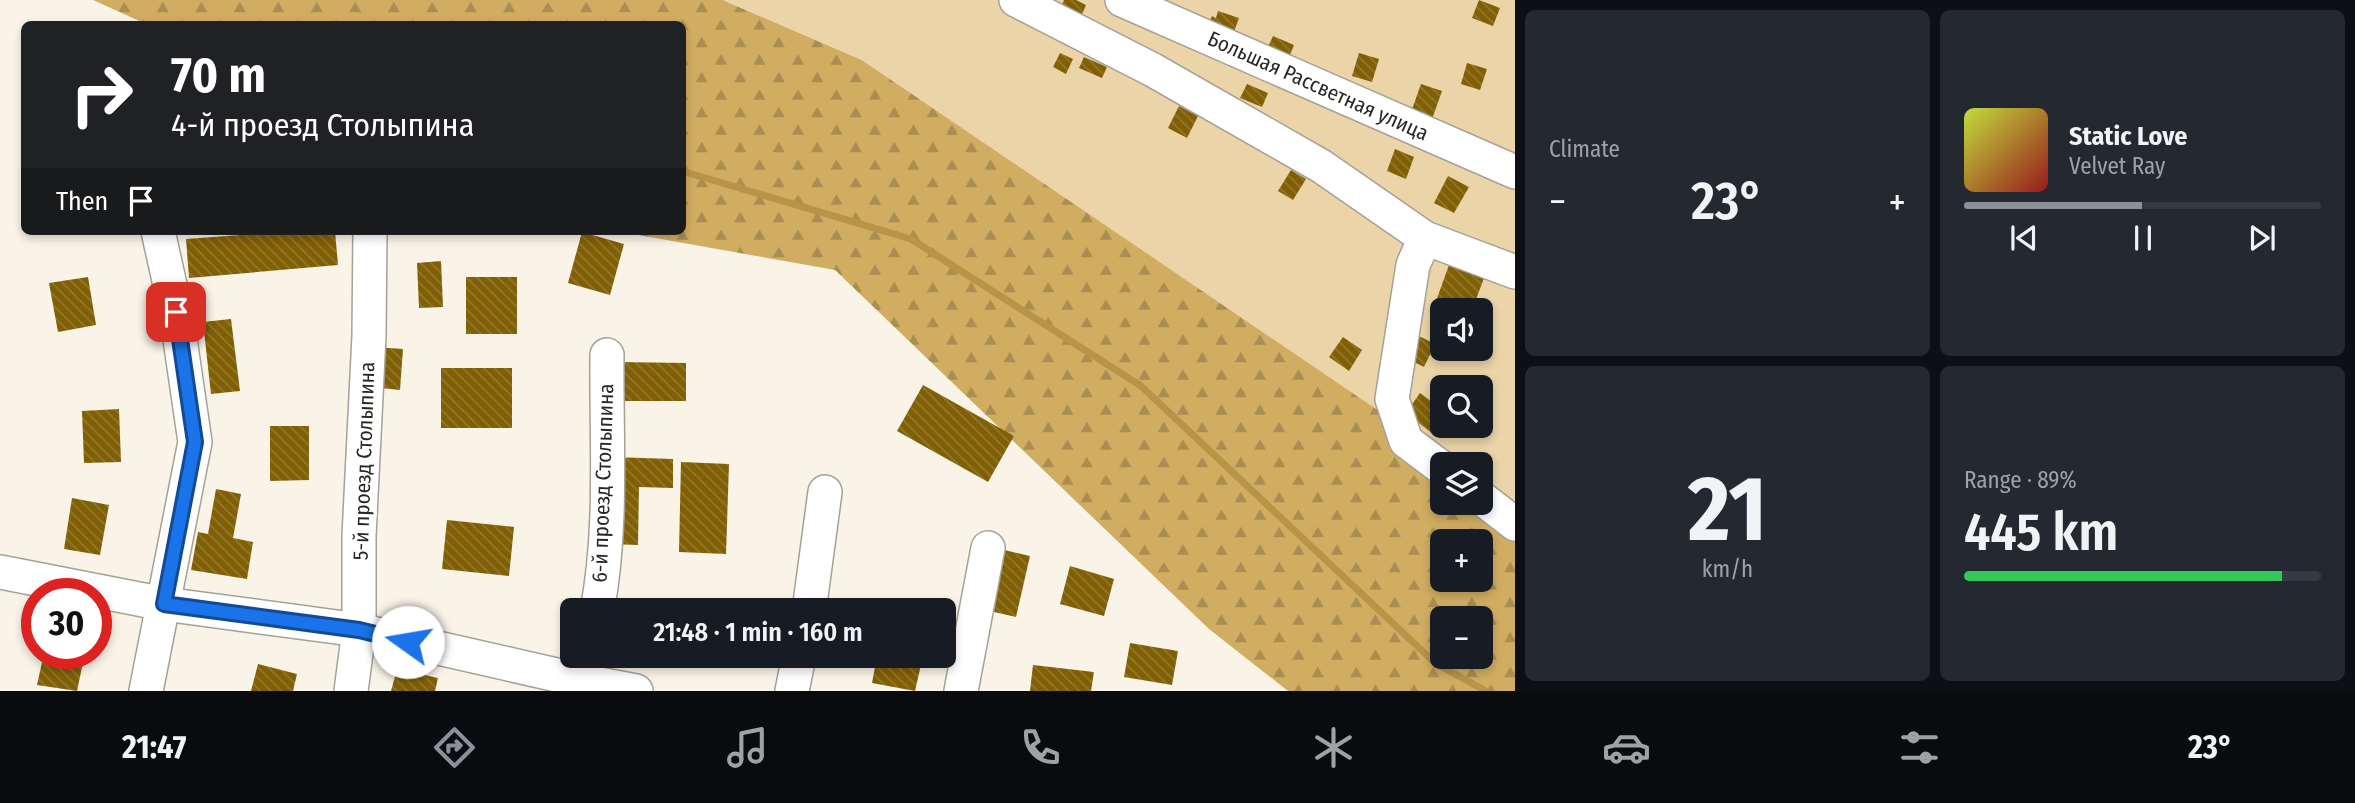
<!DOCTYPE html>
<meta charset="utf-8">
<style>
body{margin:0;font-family:"Fira Sans Condensed",sans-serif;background:#242831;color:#f1f3f6;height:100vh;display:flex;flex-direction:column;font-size:26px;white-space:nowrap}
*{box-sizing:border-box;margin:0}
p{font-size:23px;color:#9ea1a6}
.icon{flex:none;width:38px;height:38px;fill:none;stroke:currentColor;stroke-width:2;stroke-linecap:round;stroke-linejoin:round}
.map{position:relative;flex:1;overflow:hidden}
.panel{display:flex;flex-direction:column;gap:10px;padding:10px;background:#0d0f14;width:840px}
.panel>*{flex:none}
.guide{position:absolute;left:21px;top:21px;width:665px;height:214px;border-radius:10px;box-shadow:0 4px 10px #0003;background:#202124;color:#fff;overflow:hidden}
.buttons{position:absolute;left:1430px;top:298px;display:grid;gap:14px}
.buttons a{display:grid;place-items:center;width:63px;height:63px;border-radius:10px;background:#171b24;box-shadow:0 4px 10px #0003;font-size:35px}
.speed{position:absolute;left:21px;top:578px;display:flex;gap:14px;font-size:35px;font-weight:700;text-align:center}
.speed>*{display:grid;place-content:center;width:91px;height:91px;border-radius:50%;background:#171b24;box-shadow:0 4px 10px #0003;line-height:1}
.speed .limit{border:10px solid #d22;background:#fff;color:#111}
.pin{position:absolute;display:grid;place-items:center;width:60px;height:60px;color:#fff;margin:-30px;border-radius:14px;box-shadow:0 4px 10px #0006}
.me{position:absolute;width:77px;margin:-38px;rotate:283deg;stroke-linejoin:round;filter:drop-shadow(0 0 5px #0008)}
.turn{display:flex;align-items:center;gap:24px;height:147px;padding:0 35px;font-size:32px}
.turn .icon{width:91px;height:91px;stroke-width:2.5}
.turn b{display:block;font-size:49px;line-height:60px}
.then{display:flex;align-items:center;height:66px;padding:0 35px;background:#0003;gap:14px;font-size:26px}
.big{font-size:52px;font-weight:600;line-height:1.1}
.panel .card{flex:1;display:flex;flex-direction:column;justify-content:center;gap:10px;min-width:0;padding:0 24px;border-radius:10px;background:#242831}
.panel .dial{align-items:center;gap:0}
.dial b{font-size:91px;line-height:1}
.song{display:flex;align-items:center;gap:21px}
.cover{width:84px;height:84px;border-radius:10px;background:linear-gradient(135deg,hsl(70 70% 55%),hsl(0 70% 35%))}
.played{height:7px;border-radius:4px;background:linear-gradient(90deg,#8c9099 50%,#363941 50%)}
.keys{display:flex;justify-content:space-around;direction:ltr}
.heat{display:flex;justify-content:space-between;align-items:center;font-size:38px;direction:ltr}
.charge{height:10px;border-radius:5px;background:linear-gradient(90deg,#34c759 89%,#363941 0)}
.panel .tiles{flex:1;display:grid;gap:10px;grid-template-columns:repeat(2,1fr)}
.trip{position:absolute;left:560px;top:598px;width:396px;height:70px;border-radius:10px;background:#171b24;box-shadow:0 4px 10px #0003;font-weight:600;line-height:70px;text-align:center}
.tab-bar{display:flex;height:112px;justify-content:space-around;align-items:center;background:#090b0e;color:#9ea1a6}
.tab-bar .icon{width:49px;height:49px}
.tab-bar .on{color:#8c9099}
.tab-bar b{font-size:32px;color:#f1f3f6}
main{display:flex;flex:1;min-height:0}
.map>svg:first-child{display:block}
</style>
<main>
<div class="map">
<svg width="1515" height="691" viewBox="0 0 1515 691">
<defs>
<pattern id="forest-firs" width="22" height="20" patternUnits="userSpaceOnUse" patternTransform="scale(1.75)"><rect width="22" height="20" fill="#d1ad62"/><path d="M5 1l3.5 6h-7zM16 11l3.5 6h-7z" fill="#aa8d50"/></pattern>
<pattern id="building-back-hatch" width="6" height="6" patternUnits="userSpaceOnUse" patternTransform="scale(1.75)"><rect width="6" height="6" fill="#815f03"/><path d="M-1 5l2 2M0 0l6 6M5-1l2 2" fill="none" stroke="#907732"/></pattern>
</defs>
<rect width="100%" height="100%" fill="#f9f3e8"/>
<path fill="url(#forest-firs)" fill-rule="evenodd" d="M 93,0 L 723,0 L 862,60 L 1450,458 L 1442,464 L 1442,502 L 1480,502 L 1515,507 L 1515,691 L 1288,691 L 1209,629 L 835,270 L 616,231 L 682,231 L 682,24 L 146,24 ZM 1442,541 L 1480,541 L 1480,579 L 1442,579 ZM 1442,618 L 1480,618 L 1480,656 L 1442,656 Z"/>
<path fill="#ead4a8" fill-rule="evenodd" d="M 723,0 L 1515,0 L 1515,507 L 1481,481 L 1480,464 L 1457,464 L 862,60 ZM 1442,310 L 1480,310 L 1480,348 L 1442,348 ZM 1442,387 L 1480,387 L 1480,425 L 1442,425 Z"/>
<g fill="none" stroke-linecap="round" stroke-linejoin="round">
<path stroke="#b79448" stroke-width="7" d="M 682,171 L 911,239 L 1141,386 L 1435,663 L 1486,691"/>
</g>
<path fill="url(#building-back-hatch)" d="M 1064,0 L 1076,0 L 1086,5 L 1080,19 L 1060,9 Z
M 1479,0 L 1500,8 L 1493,26 L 1472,18 Z
M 1218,11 L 1239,18 L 1230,43 L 1205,34 L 1212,16 L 1216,18 Z
M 1273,36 L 1294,45 L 1286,65 L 1264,56 Z
M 1060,53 L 1073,59 L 1066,74 L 1053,67 Z
M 1359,53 L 1379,59 L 1372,82 L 1352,76 Z
M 1084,57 L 1107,67 L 1102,78 L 1079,68 Z
M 1467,63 L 1487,69 L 1480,90 L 1461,84 Z
M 1247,84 L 1268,93 L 1262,107 L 1240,98 Z
M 1421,84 L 1442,91 L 1431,122 L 1410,115 Z
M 1179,106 L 1198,116 L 1187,138 L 1168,128 Z
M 1395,149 L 1414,157 L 1406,179 L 1387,171 Z
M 1291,170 L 1306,179 L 1293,200 L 1278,191 Z
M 1448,176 L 1469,187 L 1454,213 L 1434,203 Z
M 240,231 L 335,231 L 338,265 L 189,278 L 186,239 L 240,235 Z
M 582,232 L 624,244 L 610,295 L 568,283 Z
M 441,261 L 443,307 L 419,308 L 417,263 Z
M 1449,265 L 1484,278 L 1472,310 L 1452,310 L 1435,304 Z
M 88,277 L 96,325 L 58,332 L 49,283 Z
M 466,277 L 517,277 L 517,334 L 466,334 Z
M 231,319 L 240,391 L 211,394 L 203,322 Z
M 1415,334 L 1435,344 L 1424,367 L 1404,357 Z
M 1343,337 L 1362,350 L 1349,371 L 1329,357 Z
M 375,347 L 403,349 L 400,390 L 371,387 Z
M 617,362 L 686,363 L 686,401 L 616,401 Z
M 441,368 L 512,368 L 512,428 L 441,428 Z
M 923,385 L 1014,436 L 988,482 L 897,431 Z
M 1420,393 L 1442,409 L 1442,422 L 1433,434 L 1406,413 Z
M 119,409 L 121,462 L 84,463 L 82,411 Z
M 270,426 L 309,426 L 309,480 L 270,481 Z
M 612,457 L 673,459 L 673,488 L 639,487 L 638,545 L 610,544 Z
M 681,462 L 729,464 L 726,554 L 679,552 Z
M 216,489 L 241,494 L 233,538 L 253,542 L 247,579 L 191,570 L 198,532 L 208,534 Z
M 72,498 L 109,505 L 100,555 L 64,549 Z
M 447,520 L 514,527 L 509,576 L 442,569 Z
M 996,548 L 1030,556 L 1016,617 L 981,609 Z
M 1070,566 L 1114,579 L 1104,616 L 1060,604 Z
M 1130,643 L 1178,651 L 1172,685 L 1124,677 Z
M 44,653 L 85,653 L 77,691 L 37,685 Z
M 877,656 L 923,656 L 915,691 L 872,683 Z
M 258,664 L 297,674 L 293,691 L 251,691 Z
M 1033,665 L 1094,672 L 1091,691 L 1030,691 Z
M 397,669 L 438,678 L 435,691 L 391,691 Z"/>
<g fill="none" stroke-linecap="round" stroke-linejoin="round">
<defs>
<path id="minor" d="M 1016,0 L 1153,70 L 1321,166 L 1425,238 L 1515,272
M 1122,0 L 1515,172
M 1425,238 L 1413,265 L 1392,399 L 1406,441 L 1442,468
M 1480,497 L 1515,524
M 0,572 L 164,604 L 359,630 L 583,681 L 636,691
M 597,611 C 613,528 606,439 607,355
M 809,611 L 825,492
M 146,691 L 195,442 L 176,312 L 158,231
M 351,691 L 359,630 L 359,536 L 369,336 L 370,231
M 792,691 L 799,656
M 961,691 L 988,548"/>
</defs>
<use href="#minor" stroke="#a6a196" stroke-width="36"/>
<use href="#minor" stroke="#fff" stroke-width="33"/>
</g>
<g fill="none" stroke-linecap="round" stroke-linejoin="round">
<defs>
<path id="route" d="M 176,312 L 195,442 L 164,604 L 359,630 L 408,642"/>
</defs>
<use href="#route" stroke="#114b97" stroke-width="18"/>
<use href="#route" stroke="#1a73e8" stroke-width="12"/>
</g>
<g text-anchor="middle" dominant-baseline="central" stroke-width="7" stroke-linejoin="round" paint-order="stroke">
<g font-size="21" fill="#292723" stroke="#fff">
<text transform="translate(1318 86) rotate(24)">Большая Рассветная улица</text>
<text transform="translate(364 461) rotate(-88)">5-й проезд Столыпина</text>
<text transform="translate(603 483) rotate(-88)">6-й проезд Столыпина</text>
</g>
</g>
</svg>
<div class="buttons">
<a><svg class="icon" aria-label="sound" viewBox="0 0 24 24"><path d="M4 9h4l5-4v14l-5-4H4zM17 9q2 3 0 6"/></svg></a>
<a><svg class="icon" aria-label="search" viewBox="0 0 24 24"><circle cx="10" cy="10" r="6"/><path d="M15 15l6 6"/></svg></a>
<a><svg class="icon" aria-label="layers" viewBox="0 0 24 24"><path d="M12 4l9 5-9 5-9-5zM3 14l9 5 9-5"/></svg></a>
<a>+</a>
<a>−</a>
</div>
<div class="speed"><div class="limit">30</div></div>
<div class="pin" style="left:176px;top:312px;background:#d93025"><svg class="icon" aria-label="arrive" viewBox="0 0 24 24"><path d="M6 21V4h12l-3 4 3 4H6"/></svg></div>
<svg class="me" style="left:408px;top:642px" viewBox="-20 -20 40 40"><circle r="19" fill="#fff"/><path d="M0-13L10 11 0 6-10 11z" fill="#1a73e8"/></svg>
<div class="trip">21:48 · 1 min · 160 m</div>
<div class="guide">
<div class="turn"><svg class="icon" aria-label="right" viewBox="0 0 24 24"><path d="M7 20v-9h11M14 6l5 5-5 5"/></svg><div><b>70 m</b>4-й проезд Столыпина</div></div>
<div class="then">Then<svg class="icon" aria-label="arrive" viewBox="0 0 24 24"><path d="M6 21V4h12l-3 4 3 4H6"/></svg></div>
</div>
</div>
<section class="panel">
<div class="tiles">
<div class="card"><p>Climate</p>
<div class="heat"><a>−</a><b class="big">23°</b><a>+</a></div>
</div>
<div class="card">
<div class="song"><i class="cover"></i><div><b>Static Love</b><p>Velvet Ray</p></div></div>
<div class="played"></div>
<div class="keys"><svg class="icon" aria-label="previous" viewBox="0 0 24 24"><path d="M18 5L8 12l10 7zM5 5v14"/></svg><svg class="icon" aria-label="pause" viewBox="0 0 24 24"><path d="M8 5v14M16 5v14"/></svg><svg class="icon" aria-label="next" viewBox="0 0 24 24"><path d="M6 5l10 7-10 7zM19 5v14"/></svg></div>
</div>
<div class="card dial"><b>21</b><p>km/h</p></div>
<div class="card"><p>Range · 89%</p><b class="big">445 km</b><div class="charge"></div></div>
</div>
</section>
</main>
<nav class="tab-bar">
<b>21:47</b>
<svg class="icon on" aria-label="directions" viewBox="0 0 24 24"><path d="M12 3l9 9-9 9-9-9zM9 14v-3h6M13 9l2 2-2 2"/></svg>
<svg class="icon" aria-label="music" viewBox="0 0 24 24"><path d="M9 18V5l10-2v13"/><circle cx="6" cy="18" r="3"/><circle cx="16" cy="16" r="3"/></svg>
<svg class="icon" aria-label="phone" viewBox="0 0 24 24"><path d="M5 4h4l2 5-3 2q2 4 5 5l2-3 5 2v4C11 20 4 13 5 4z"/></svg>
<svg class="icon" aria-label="climate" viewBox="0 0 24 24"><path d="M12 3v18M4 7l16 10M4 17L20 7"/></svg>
<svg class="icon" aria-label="car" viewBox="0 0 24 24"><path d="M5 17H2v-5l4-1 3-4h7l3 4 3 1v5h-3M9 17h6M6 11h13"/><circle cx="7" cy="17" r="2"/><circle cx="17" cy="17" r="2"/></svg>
<svg class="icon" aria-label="filters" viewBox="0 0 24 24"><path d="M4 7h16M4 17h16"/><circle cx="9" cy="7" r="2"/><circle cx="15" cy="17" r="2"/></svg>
<b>23°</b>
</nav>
